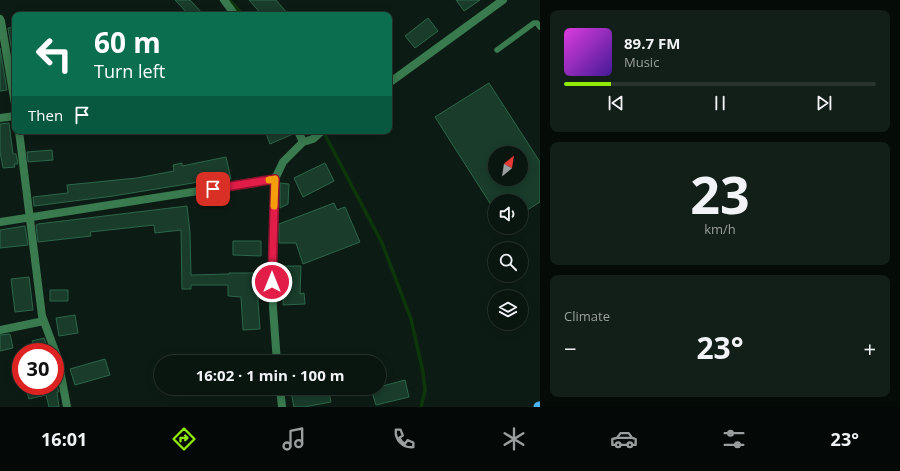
<!DOCTYPE html>
<meta charset="utf-8">
<style>
body{margin:0;font-family:"Open Sans",sans-serif;background:#121e18;color:#f1f3f6;height:100vh;display:flex;flex-direction:column;font-size:15px;white-space:nowrap}
*{box-sizing:border-box;margin:0}
p{font-size:13px;color:#999f9e}
.icon{flex:none;width:22px;height:22px;fill:none;stroke:currentColor;stroke-width:2;stroke-linecap:round;stroke-linejoin:round}
.map{position:relative;flex:1;overflow:hidden}
.sheet{display:flex;flex-direction:column;gap:10px;padding:10px;background:#050c08;width:360px}
.sheet>*{flex:none}
.hud{position:absolute;left:12px;top:12px;width:380px;height:122px;border-radius:8px;box-shadow:0 2px 10px #0003,0 0 0 1px #29342f;background:#0b6e4f;color:#fff;overflow:hidden}
.needle{width:26px;rotate:30deg}
.tools{position:absolute;left:488px;top:146px;display:grid;gap:8px}
.tools a{display:grid;place-items:center;width:40px;height:40px;border-radius:50%;background:#09150f;box-shadow:0 2px 10px #0003,0 0 0 1px #29342f;font-size:20px}
.speed{position:absolute;left:12px;top:343px;display:flex;gap:8px;font-size:20px;font-weight:700;text-align:center}
.speed>*{display:grid;place-content:center;width:52px;height:52px;border-radius:50%;background:#09150f;box-shadow:0 2px 10px #0003,0 0 0 1px #29342f;line-height:1}
.speed .limit{border:6px solid #d22;background:#fff;color:#111}
.pin{position:absolute;display:grid;place-items:center;width:34px;height:34px;color:#fff;margin:-17px;border-radius:8px;box-shadow:0 2px 6px #0006}
.me{position:absolute;width:44px;margin:-22px;rotate:0deg;stroke-linejoin:round;filter:drop-shadow(0 0 3px #0008)}
.turn{display:flex;align-items:center;gap:14px;height:84px;padding:0 16px;font-size:18px}
.turn .icon{width:52px;height:52px;stroke-width:2.5}
.turn b{display:block;font-size:28px;line-height:34px}
.then{display:flex;align-items:center;height:38px;padding:0 16px;background:#0003;gap:8px;font-size:15px}
.big{font-size:30px;font-weight:700;line-height:1.1}
.sheet .card{flex:1;display:flex;flex-direction:column;justify-content:center;gap:6px;min-width:0;padding:0 14px;border-radius:8px;background:#121e18}
.sheet .dial{align-items:center;gap:0}
.dial b{font-size:52px;line-height:1}
.song{display:flex;align-items:center;gap:12px}
.cover{width:48px;height:48px;border-radius:6px;background:linear-gradient(135deg,hsl(300 70% 55%),hsl(260 70% 35%))}
.played{height:4px;border-radius:2px;background:linear-gradient(90deg,#90e909 15%,#29342f 15%)}
.keys{display:flex;justify-content:space-around;direction:ltr}
.heat{display:flex;justify-content:space-between;align-items:center;font-size:22px;direction:ltr}
.trip{position:absolute;left:154px;top:355px;width:232px;height:40px;border-radius:20px;background:#09150f;box-shadow:0 2px 10px #0003,0 0 0 1px #29342f;font-weight:700;line-height:40px;text-align:center}
.menu{display:flex;height:64px;justify-content:space-around;align-items:center;background:#040806;color:#999f9e}
.menu .icon{width:28px;height:28px}
.menu .selected{color:#90e909}
.menu b{font-size:18px;color:#f1f3f6}
main{display:flex;flex:1;min-height:0}
.map>svg:first-child{display:block}
</style>
<main>
<div class="map">
<svg width="540" height="407" viewBox="0 0 540 407">
<rect width="100%" height="100%" fill="#0c1c14"/>
<g fill="none" stroke-linecap="round" stroke-linejoin="round">
<path stroke="#0d370a" stroke-width="3.5" d="M 229,0 L 243,15
M 323,131 L 382,243 L 411,319 L 423,372 L 425,390 L 421,407"/>
</g>
<path fill="#193c2b" stroke="#2c6749" fill-rule="evenodd" d="M 175,0 L 190,0 L 204,15 L 189,15 Z
M 249,0 L 276,0 L 289,15 L 262,15 Z
M 456,0 L 480,0 L 464,11 Z
M 428,18 L 438,31 L 415,48 L 405,36 Z
M 15,27 L 15,71 L 8,28 Z
M 0,48 L 7,90 L 0,91 Z
M 489,83 L 540,162 L 540,202 L 521,214 L 521,201 L 495,201 L 495,211 L 435,117 ZM 495,153 L 521,153 L 521,179 L 495,179 Z
M 9,123 L 13,154 L 16,154 L 18,164 L 14,164 L 15,167 L 3,168 L 0,152 L 0,124 Z
M 265,131 L 293,131 L 293,134 L 270,144 Z
M 52,150 L 53,160 L 28,162 L 27,152 Z
M 226,157 L 231,179 L 200,185 L 199,182 L 113,196 L 34,206 L 33,197 L 68,193 L 67,185 L 137,178 L 174,171 L 173,165 L 182,163 L 182,166 Z
M 325,163 L 334,181 L 303,197 L 294,178 Z
M 280,183 L 289,184 L 288,204 L 280,208 Z
M 334,203 L 337,210 L 345,207 L 360,242 L 303,264 L 296,243 L 279,243 L 279,224 Z
M 187,206 L 190,233 L 191,275 L 229,274 L 229,273 L 258,273 L 258,302 L 260,329 L 243,330 L 241,297 L 228,296 L 228,285 L 191,285 L 191,289 L 182,289 L 181,230 L 155,233 L 154,225 L 90,232 L 91,236 L 38,242 L 36,225 L 38,224 Z
M 25,226 L 28,245 L 0,248 L 0,230 Z
M 233,241 L 261,241 L 261,256 L 233,255 Z
M 284,266 L 301,266 L 300,294 L 304,293 L 305,304 L 283,305 Z
M 29,277 L 33,310 L 15,312 L 11,279 Z
M 50,290 L 68,290 L 68,301 L 50,301 Z
M 75,315 L 78,333 L 59,336 L 56,318 Z
M 10,334 L 13,348 L 0,351 L 0,335 Z
M 44,338 L 49,352 L 35,352 L 32,341 Z
M 105,359 L 110,375 L 75,385 L 70,369 Z
M 405,380 L 409,397 L 376,405 L 371,389 L 379,388 L 379,387 Z
M 25,386 L 57,386 L 59,392 L 57,392 L 59,407 L 49,407 L 46,395 L 29,399 Z
M 310,388 L 328,388 L 331,402 L 304,407 L 294,407 L 291,392 Z"/>
<g fill="none" stroke-linecap="round" stroke-linejoin="round">
<path stroke="#397a4e" stroke-width="5.5" d="M 497,50 L 534,23 L 537,23 L 540,27"/>
<path stroke="#397a4e" stroke-width="8" d="M 224,0 L 235,15
M 0,19 L 1,21 L 15,104
M 389,83 L 503,0
M 0,118 L 15,116
M 19,131 L 42,316 L 58,359 L 67,407
M 298,131 L 303,142
M 0,222 L 275,179
M 0,330 L 44,321
M 277,362 L 273,308 L 272,269 L 275,179 L 283,162 L 303,142 L 313,139 L 322,131
M 280,388 L 282,407"/>
<path stroke="#4fb1f2" stroke-width="11" d="M 539,407 L 540,407"/>
</g>
<g fill="none" stroke-linecap="round" stroke-linejoin="round">
<defs>
<path id="route" d="M 213,189 L 275,179 L 272,282"/>
</defs>
<use href="#route" stroke="#92132f" stroke-width="10"/>
<use href="#route" stroke="#e11d48" stroke-width="7"/>
<path stroke="#f59e0b" stroke-width="7" d="M 269,180 L 275,179 L 274,206"/>
</g>
</svg>
<div class="tools">
<a><svg class="needle" viewBox="-14 -14 28 28"><path d="M0-13l5 13h-10z" fill="#e53935"/><path d="M0 13l5-13h-10z" fill="#999f9e"/></svg></a>
<a><svg class="icon" aria-label="sound" viewBox="0 0 24 24"><path d="M4 9h4l5-4v14l-5-4H4zM17 9q2 3 0 6"/></svg></a>
<a><svg class="icon" aria-label="search" viewBox="0 0 24 24"><circle cx="10" cy="10" r="6"/><path d="M15 15l6 6"/></svg></a>
<a><svg class="icon" aria-label="layers" viewBox="0 0 24 24"><path d="M12 4l9 5-9 5-9-5zM3 14l9 5 9-5"/></svg></a>
</div>
<div class="speed"><div class="limit">30</div></div>
<div class="pin" style="left:213px;top:189px;background:#d93025"><svg class="icon" aria-label="arrive" viewBox="0 0 24 24"><path d="M6 21V4h12l-3 4 3 4H6"/></svg></div>
<svg class="me" style="left:272px;top:282px" viewBox="-20 -20 40 40"><circle r="17" fill="#e11d48" stroke="#fff" stroke-width="3"/><path d="M0-11L8 9 0 5-8 9z" fill="#fff"/></svg>
<div class="trip">16:02 · 1 min · 100 m</div>
<div class="hud">
<div class="turn"><svg class="icon" aria-label="left" viewBox="0 0 24 24"><path d="M17 20v-9H6M10 6l-5 5 5 5"/></svg><div><b>60 m</b>Turn left</div></div>
<div class="then">Then<svg class="icon" aria-label="arrive" viewBox="0 0 24 24"><path d="M6 21V4h12l-3 4 3 4H6"/></svg></div>
</div>
</div>
<section class="sheet">
<div class="card">
<div class="song"><i class="cover"></i><div><b>89.7 FM</b><p>Music</p></div></div>
<div class="played"></div>
<div class="keys"><svg class="icon" aria-label="previous" viewBox="0 0 24 24"><path d="M18 5L8 12l10 7zM5 5v14"/></svg><svg class="icon" aria-label="pause" viewBox="0 0 24 24"><path d="M8 5v14M16 5v14"/></svg><svg class="icon" aria-label="next" viewBox="0 0 24 24"><path d="M6 5l10 7-10 7zM19 5v14"/></svg></div>
</div>
<div class="card dial"><b>23</b><p>km/h</p></div>
<div class="card"><p>Climate</p>
<div class="heat"><a>−</a><b class="big">23°</b><a>+</a></div>
</div>
</section>
</main>
<nav class="menu">
<b>16:01</b>
<svg class="icon selected" aria-label="directions" viewBox="0 0 24 24"><path d="M12 3l9 9-9 9-9-9zM9 14v-3h6M13 9l2 2-2 2"/></svg>
<svg class="icon" aria-label="music" viewBox="0 0 24 24"><path d="M9 18V5l10-2v13"/><circle cx="6" cy="18" r="3"/><circle cx="16" cy="16" r="3"/></svg>
<svg class="icon" aria-label="phone" viewBox="0 0 24 24"><path d="M5 4h4l2 5-3 2q2 4 5 5l2-3 5 2v4C11 20 4 13 5 4z"/></svg>
<svg class="icon" aria-label="climate" viewBox="0 0 24 24"><path d="M12 3v18M4 7l16 10M4 17L20 7"/></svg>
<svg class="icon" aria-label="car" viewBox="0 0 24 24"><path d="M5 17H2v-5l4-1 3-4h7l3 4 3 1v5h-3M9 17h6M6 11h13"/><circle cx="7" cy="17" r="2"/><circle cx="17" cy="17" r="2"/></svg>
<svg class="icon" aria-label="filters" viewBox="0 0 24 24"><path d="M4 7h16M4 17h16"/><circle cx="9" cy="7" r="2"/><circle cx="15" cy="17" r="2"/></svg>
<b>23°</b>
</nav>
